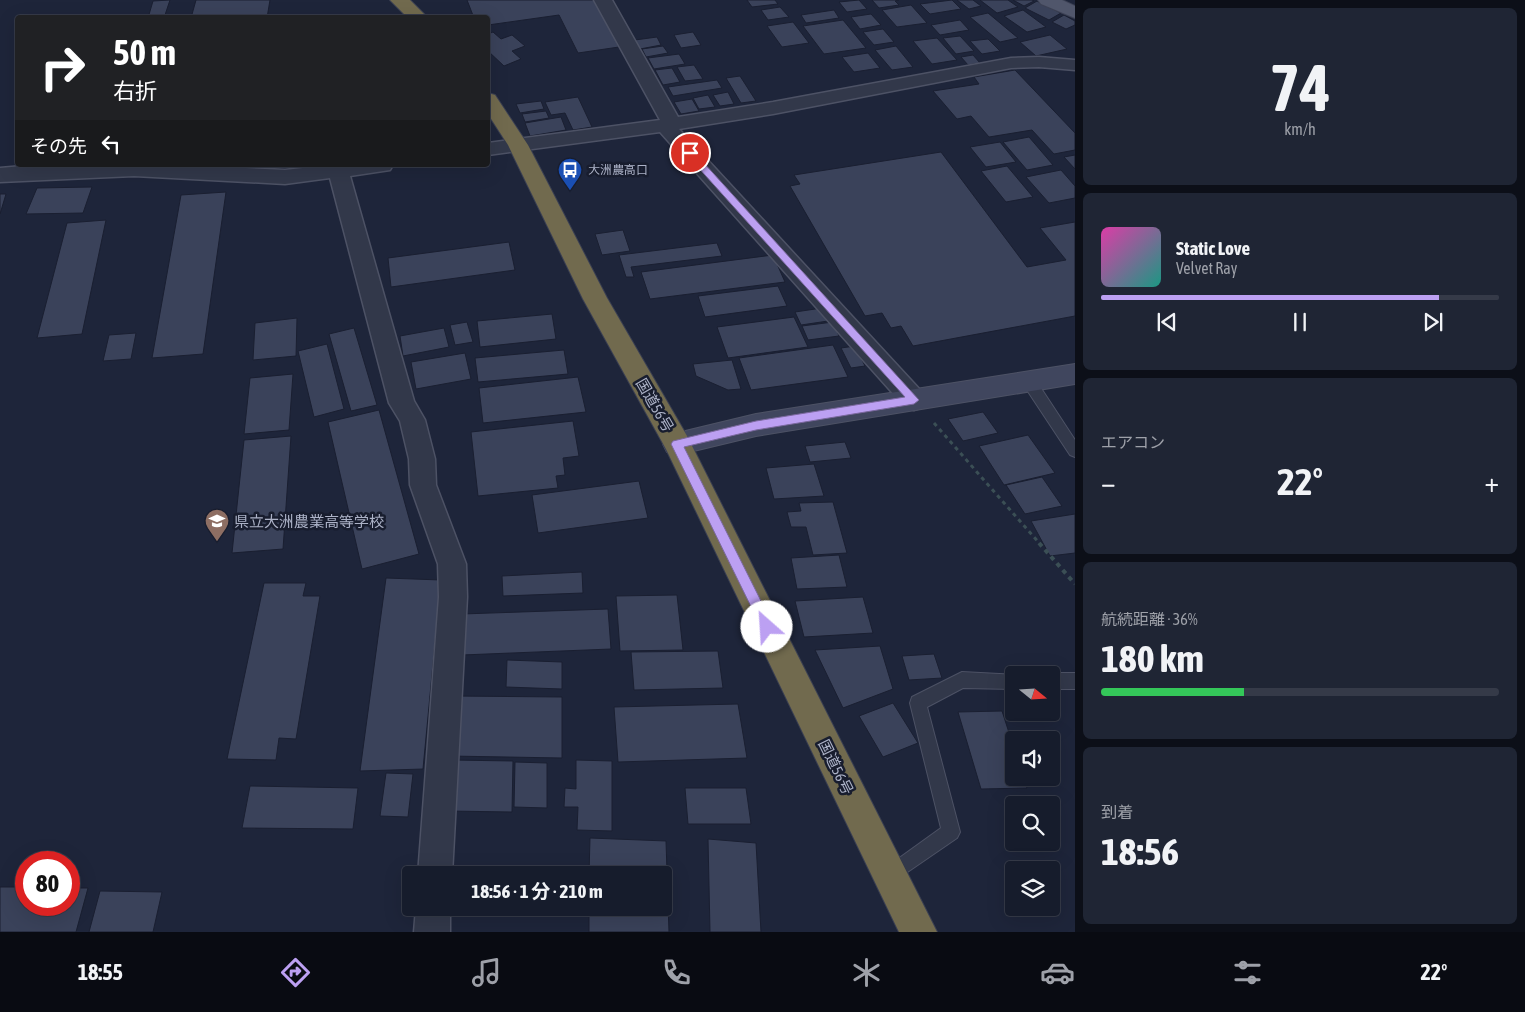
<!DOCTYPE html>
<html lang="ja">
<meta charset="utf-8">
<style>
body{margin:0;font-family:"Asap Condensed","Noto Sans JP",sans-serif;background:#1f2534;color:#f1f3f6;height:100vh;display:flex;flex-direction:column;font-size:19px;white-space:nowrap}
*{box-sizing:border-box;margin:0}
p{font-size:16px;color:#9ea1a9}
.icon{flex:none;width:28px;height:28px;fill:none;stroke:currentColor;stroke-width:2;stroke-linecap:round;stroke-linejoin:round}
.map{position:relative;flex:1;overflow:hidden}
.side{display:flex;flex-direction:column;gap:8px;padding:8px;background:#0c0f18;width:450px}
.side>*{flex:none}
.banner{position:absolute;left:15px;top:15px;width:475px;height:152px;border-radius:5px;box-shadow:0 5px 20px #0002,0 0 0 1px #353a48;background:#202124;color:#fff;overflow:hidden}
.needle{width:32px;rotate:108deg}
.tools{position:absolute;left:1005px;top:666px;display:grid;gap:10px}
.tools a{display:grid;place-items:center;width:55px;height:55px;border-radius:5px;background:#161c2c;box-shadow:0 5px 20px #0002,0 0 0 1px #353a48;font-size:25px}
.speed{position:absolute;left:15px;top:851px;display:flex;gap:10px;font-size:25px;font-weight:700;text-align:center}
.speed>*{display:grid;place-content:center;width:65px;height:65px;border-radius:50%;background:#161c2c;box-shadow:0 5px 20px #0002,0 0 0 1px #353a48;line-height:1}
.speed .limit{border:8px solid #d22;background:#fff;color:#111}
.pin{position:absolute;display:grid;place-items:center;width:42px;height:42px;color:#fff;margin:-21px;border:2px solid #fff;border-radius:50%;box-shadow:0 1px 5px #0007}
.me{position:absolute;width:55px;margin:-28px;rotate:334deg;stroke-linejoin:round;filter:drop-shadow(0 0 4px #0008)}
.turn{display:flex;align-items:center;gap:18px;height:105px;padding:0 15px;font-size:22px}
.turn .icon{width:65px;height:65px;stroke-width:2.5}
.turn b{display:block;font-size:35px;line-height:42px}
.then{display:flex;align-items:center;height:48px;padding:0 15px;background:#0003;gap:10px;font-size:19px}
.big{font-size:38px;font-weight:700;line-height:1.1}
.side .widget{flex:1;display:flex;flex-direction:column;justify-content:center;gap:8px;min-width:0;padding:0 18px;border-radius:8px;background:#1f2534}
.side .dial{align-items:center;gap:0}
.dial b{font-size:65px;line-height:1}
.song{display:flex;align-items:center;gap:15px}
.cover{width:60px;height:60px;border-radius:8px;background:linear-gradient(135deg,hsl(320 70% 55%),hsl(170 70% 35%))}
.played{height:5px;border-radius:2px;background:linear-gradient(90deg,#bca0f2 85%,#353a48 85%)}
.keys{display:flex;justify-content:space-around;direction:ltr}
.heat{display:flex;justify-content:space-between;align-items:center;font-size:28px;direction:ltr}
.charge{height:8px;border-radius:4px;background:linear-gradient(90deg,#34c759 36%,#353a48 0)}
.trip{position:absolute;left:402px;top:866px;width:270px;height:50px;border-radius:5px;background:#161c2c;box-shadow:0 5px 20px #0002,0 0 0 1px #353a48;font-weight:700;line-height:50px;text-align:center}
.tab-bar{display:flex;height:80px;justify-content:space-around;align-items:center;background:#090b12;color:#9ea1a9}
.tab-bar .icon{width:35px;height:35px}
.tab-bar .selected{color:#bca0f2}
.tab-bar b{font-size:22px;color:#f1f3f6}
main{display:flex;flex:1;min-height:0}
.map>svg:first-child{display:block}
</style>
<main>
<div class="map">
<svg width="1075" height="932" viewBox="0 0 1075 932">
<rect width="100%" height="100%" fill="#1e253a"/>
<path fill="#3a425a" stroke="#1a1f31" d="M 170,0 L 164,18 L 148,18 L 153,1 Z
M 196,0 L 270,0 L 267,18 L 191,18 Z
M 467,0 L 594,0 L 619,47 L 578,53 L 559,15 L 488,25 L 488,18 L 474,18 Z
M 747,0 L 775,0 L 778,4 L 752,7 Z
M 859,0 L 867,9 L 847,12 L 839,2 Z
M 872,0 L 899,0 L 895,1 L 899,5 L 879,8 Z
M 952,0 L 961,9 L 930,14 L 920,4 Z
M 957,0 L 973,0 L 981,6 L 969,9 Z
M 980,0 L 1008,0 L 1018,7 L 997,13 Z
M 1013,0 L 1032,0 L 1034,1 L 1024,6 Z
M 1037,1 L 1061,13 L 1049,20 L 1025,8 Z
M 911,5 L 927,23 L 897,27 L 882,10 Z
M 780,7 L 789,17 L 768,20 L 761,10 Z
M 834,10 L 839,18 L 806,23 L 801,15 Z
M 1023,10 L 1046,27 L 1027,32 L 1004,16 Z
M 988,13 L 1018,38 L 1000,42 L 970,17 Z
M 871,14 L 881,25 L 860,29 L 851,17 Z
M 1064,15 L 1075,21 L 1075,25 L 1066,29 L 1052,22 Z
M 843,20 L 866,48 L 824,54 L 803,26 Z
M 960,20 L 969,30 L 940,35 L 931,25 Z
M 793,22 L 809,43 L 782,47 L 767,26 Z
M 883,29 L 894,42 L 874,45 L 863,32 Z
M 493,32 L 501,39 L 512,35 L 525,46 L 512,51 L 521,59 L 504,66 L 488,51 L 488,34 Z
M 693,32 L 701,45 L 681,48 L 674,35 Z
M 1050,35 L 1067,49 L 1036,56 L 1020,42 Z
M 960,36 L 974,51 L 956,54 L 943,38 Z
M 657,37 L 661,45 L 640,49 L 635,40 Z
M 937,38 L 957,60 L 932,64 L 913,41 Z
M 988,39 L 1000,51 L 982,54 L 970,41 Z
M 663,46 L 668,53 L 646,57 L 642,49 Z
M 896,46 L 913,67 L 892,70 L 875,50 Z
M 868,53 L 880,68 L 854,72 L 842,57 Z
M 679,54 L 685,64 L 654,69 L 648,58 Z
M 973,55 L 980,63 L 968,65 L 961,57 Z
M 694,65 L 703,79 L 685,81 L 677,67 Z
M 672,68 L 680,82 L 663,85 L 655,70 Z
M 1015,70 L 1075,133 L 1075,150 L 1054,154 L 1032,130 L 989,137 L 971,116 L 957,119 L 933,91 L 979,84 L 974,77 Z
M 740,76 L 756,101 L 741,103 L 726,78 Z
M 717,80 L 722,88 L 673,96 L 668,87 Z
M 728,92 L 734,104 L 720,106 L 713,95 Z
M 708,95 L 715,107 L 699,109 L 693,98 Z
M 578,97 L 592,127 L 573,130 L 565,113 L 551,115 L 545,102 Z
M 692,99 L 699,111 L 681,114 L 674,102 Z
M 541,101 L 544,109 L 520,113 L 516,104 Z
M 546,111 L 549,118 L 525,122 L 522,114 Z
M 561,117 L 566,130 L 530,136 L 525,123 Z
M 1029,137 L 1053,165 L 1027,170 L 1003,142 Z
M 1000,142 L 1016,162 L 986,167 L 970,147 Z
M 941,152 L 1027,267 L 1066,260 L 1040,228 L 1075,222 L 1075,316 L 913,346 L 901,326 L 891,328 L 882,313 L 865,316 L 790,186 L 800,184 L 794,175 Z
M 1075,155 L 1075,169 L 1064,157 Z
M 1007,166 L 1033,197 L 1006,202 L 981,171 Z
M 1061,170 L 1075,186 L 1075,198 L 1049,203 L 1026,177 Z
M 92,187 L 83,213 L 26,214 L 37,188 Z
M 226,192 L 203,354 L 152,358 L 181,195 Z
M 0,194 L 6,194 L 0,214 Z
M 106,220 L 82,334 L 37,338 L 67,223 Z
M 623,230 L 630,251 L 602,255 L 595,234 Z
M 509,242 L 515,270 L 391,287 L 388,258 Z
M 717,243 L 722,256 L 631,267 L 634,277 L 626,277 L 619,255 Z
M 773,255 L 785,282 L 650,299 L 641,272 Z
M 778,286 L 787,306 L 705,317 L 698,296 Z
M 822,308 L 828,321 L 801,325 L 795,312 Z
M 552,314 L 556,339 L 480,347 L 477,321 Z
M 794,317 L 808,347 L 728,358 L 717,327 Z
M 297,318 L 296,356 L 253,360 L 255,323 Z
M 467,322 L 473,342 L 455,345 L 450,325 Z
M 833,322 L 839,336 L 808,340 L 802,326 Z
M 354,328 L 377,405 L 351,411 L 329,334 Z
M 444,328 L 449,347 L 403,356 L 400,336 Z
M 136,333 L 131,359 L 103,361 L 109,335 Z
M 327,344 L 344,409 L 314,417 L 298,351 Z
M 833,345 L 848,377 L 751,390 L 739,358 Z
M 855,346 L 865,366 L 851,368 L 841,348 Z
M 564,350 L 568,374 L 478,382 L 475,358 Z
M 465,353 L 471,379 L 416,389 L 411,362 Z
M 732,360 L 741,389 L 728,390 L 696,376 L 693,364 Z
M 293,374 L 289,430 L 244,434 L 250,378 Z
M 578,377 L 586,412 L 483,423 L 479,388 Z
M 379,410 L 419,554 L 362,569 L 328,422 Z
M 983,412 L 998,433 L 963,441 L 948,419 Z
M 573,421 L 579,456 L 563,458 L 565,475 L 556,476 L 558,488 L 478,496 L 471,432 Z
M 1028,435 L 1055,473 L 1004,485 L 979,446 Z
M 291,436 L 283,549 L 232,553 L 244,440 Z
M 845,442 L 851,458 L 810,462 L 805,446 Z
M 814,464 L 824,496 L 774,499 L 766,468 Z
M 1042,477 L 1062,506 L 1025,514 L 1006,485 Z
M 639,481 L 648,518 L 538,533 L 532,495 Z
M 833,502 L 847,553 L 813,555 L 806,527 L 791,527 L 787,512 L 801,511 L 799,503 Z
M 1075,514 L 1075,553 L 1050,556 L 1031,521 Z
M 839,555 L 847,587 L 797,589 L 791,558 Z
M 582,572 L 583,593 L 503,596 L 502,576 Z
M 386,578 L 441,580 L 423,769 L 360,771 Z
M 264,583 L 306,583 L 303,596 L 320,596 L 296,739 L 279,738 L 276,760 L 227,759 Z
M 677,595 L 683,650 L 620,651 L 616,596 Z
M 863,597 L 873,633 L 804,637 L 795,601 Z
M 608,609 L 611,649 L 462,655 L 462,614 Z
M 880,646 L 893,689 L 843,708 L 815,650 Z
M 718,651 L 723,688 L 634,690 L 631,652 Z
M 934,654 L 942,678 L 909,680 L 902,656 Z
M 507,660 L 562,662 L 562,689 L 506,687 Z
M 453,696 L 562,697 L 562,758 L 449,756 Z
M 893,703 L 918,743 L 883,757 L 859,716 Z
M 738,704 L 747,758 L 618,762 L 614,707 Z
M 1002,711 L 1014,748 L 1014,778 L 1023,778 L 1027,788 L 981,789 L 958,712 Z
M 451,760 L 513,761 L 512,812 L 447,811 Z
M 576,760 L 612,761 L 612,831 L 577,830 L 578,807 L 564,807 L 565,788 L 576,789 Z
M 515,762 L 547,763 L 547,808 L 514,807 Z
M 386,773 L 413,774 L 408,817 L 380,816 Z
M 250,786 L 358,788 L 353,829 L 242,828 Z
M 685,788 L 746,788 L 751,824 L 688,824 Z
M 590,838 L 666,841 L 669,932 L 589,932 L 589,908 L 664,908 L 664,875 L 589,875 Z
M 708,839 L 756,843 L 761,932 L 710,932 Z
M 0,887 L 26,887 L 26,905 L 69,905 L 69,888 L 88,888 L 76,932 L 0,932 Z
M 100,891 L 162,892 L 153,932 L 89,932 Z"/>
<g fill="none" stroke-linecap="round" stroke-linejoin="round">
<defs>
<path id="lane" d="M 1030,378 L 1035,379 L 1075,440 L 1075,457 L 1070,455 L 1025,387 L 1024,383 L 1025,379 Z
M 962,672 L 1018,675 L 1014,675 L 1014,689 L 963,688 L 927,707 L 960,832 L 957,838 L 890,884 L 884,881 L 881,875 L 884,869 L 941,828 L 910,703 L 912,697 Z
M 1051,673 L 1075,673 L 1075,689 L 1051,689 L 1051,675 L 1047,675 Z"/>
<path id="street" d="M 594,0 L 612,0 L 678,117 L 773,102 L 1011,58 L 1039,57 L 1075,60 L 1075,70 L 1039,67 L 1011,68 L 773,114 L 679,129 L 923,393 L 926,400 L 923,407 L 914,410 L 905,407 L 660,132 L 488,155 L 488,143 L 660,120 Z
M 34,165 L 183,165 L 285,170 L 329,165 L 393,165 L 390,170 L 350,176 L 414,401 L 425,420 L 435,459 L 436,485 L 466,564 L 467,597 L 452,875 L 418,875 L 439,597 L 438,564 L 410,485 L 409,459 L 400,421 L 389,403 L 330,178 L 285,184 L 134,176 L 0,182 L 0,168 Z
M 416,908 L 450,908 L 450,932 L 414,932 Z"/>
<path id="secondary" d="M 1075,364 L 1075,384 L 756,436 L 677,455 L 667,452 L 663,444 L 667,436 L 677,433 L 756,414 Z"/>
<path id="primary" d="M 1038,0 L 1062,0 L 1075,6 L 1075,18 L 1041,4 Z"/>
<path id="highway" d="M 390,0 L 410,0 L 428,18 L 408,18 Z
M 488,93 L 495,95 L 528,145 L 607,298 L 687,436 L 937,932 L 899,932 L 666,449 L 583,299 L 508,145 L 488,114 Z"/>
</defs>
<use href="#lane" stroke="#4d5265" stroke-width="2"/>
<use href="#street" stroke="#4d5265" stroke-width="3"/>
<use href="#secondary" stroke="#4d5265" stroke-width="2"/>
<use href="#primary" stroke="#3c4154" stroke-width="2"/>
<use href="#highway" stroke="#3a3f52" stroke-width="2"/>
<path stroke="#3b4f55" stroke-width="3" stroke-dasharray="4 4" stroke-linecap="butt" d="M 934,423 L 1040,544"/>
<path stroke="#3b4f55" stroke-width="4" stroke-dasharray="4.5 4.5" stroke-linecap="butt" d="M 1039,543 L 1075,584"/>
<use href="#lane" fill="#32384a" fill-rule="evenodd"/>
<use href="#street" fill="#32384a" fill-rule="evenodd"/>
<use href="#secondary" fill="#40465e" fill-rule="evenodd"/>
<use href="#primary" fill="#50566b" fill-rule="evenodd"/>
<use href="#highway" fill="#716a4e" fill-rule="evenodd"/>
</g>
<path fill="#bca0f2" stroke="#7a689d" d="M 690,150 L 693,151 L 919,400 L 914,404 L 756,430 L 684,447 L 774,627 L 772,631 L 767,633 L 763,631 L 671,444 L 673,441 L 756,421 L 905,397 L 687,155 L 687,151 Z"/>
<defs>
<symbol id="bus-pin" viewBox="-11 -11 22 30"><path d="M0 17L-7.5 6A9.5 9.5 0 1 1 7.5 6Z" fill="#1a4fb4" stroke="#181d2e"/><path d="M-5-6H5V4H4V6H2V4H-2V6H-4V4H-5ZM-3.5-4V0h7V-4ZM-3.5 1.2v1.5H-2V1.2ZM2 1.2v1.5H3.5V1.2Z" fill="#fff"/></symbol>
<symbol id="school-pin" viewBox="-11 -11 22 30"><path d="M0 17L-7.5 6A9.5 9.5 0 1 1 7.5 6Z" fill="#8d6e63" stroke="#181d2e"/><path d="M0-5L7-2L0 1L-7-2ZM-4 1L0 2.5L4 1V4Q0 6-4 4Z" fill="#fff"/></symbol>
</defs>
<g fill-rule="evenodd">
<use href="#bus-pin" x="556" y="156" width="28" height="38"/>
<use href="#school-pin" x="203" y="507" width="28" height="38"/>
</g>
<g text-anchor="middle" dominant-baseline="central" stroke-width="5" stroke-linejoin="round" paint-order="stroke">
<g font-size="12" fill="#acb2c7" stroke="#181d2e" text-anchor="start">
<text x="588" y="170">大洲農高口</text>
</g>
<g font-size="15" fill="#acb2c7" stroke="#181d2e">
<text transform="translate(655 405) rotate(60)">国道56号</text>
<text transform="translate(836 767) rotate(64)">国道56号</text>
</g>
<g font-size="15" fill="#acb2c7" stroke="#181d2e" text-anchor="start">
<text x="234" y="521">県立大洲農業高等学校</text>
</g>
</g>
</svg>
<div class="tools">
<a><svg class="needle" viewBox="-14 -14 28 28"><path d="M0-13l5 13h-10z" fill="#e53935"/><path d="M0 13l5-13h-10z" fill="#9ea1a9"/></svg></a>
<a><svg class="icon" aria-label="sound" viewBox="0 0 24 24"><path d="M4 9h4l5-4v14l-5-4H4zM17 9q2 3 0 6"/></svg></a>
<a><svg class="icon" aria-label="search" viewBox="0 0 24 24"><circle cx="10" cy="10" r="6"/><path d="M15 15l6 6"/></svg></a>
<a><svg class="icon" aria-label="layers" viewBox="0 0 24 24"><path d="M12 4l9 5-9 5-9-5zM3 14l9 5 9-5"/></svg></a>
</div>
<div class="speed"><div class="limit">80</div></div>
<div class="pin" style="left:690px;top:153px;background:#d93025"><svg class="icon" aria-label="arrive" viewBox="0 0 24 24"><path d="M6 21V4h12l-3 4 3 4H6"/></svg></div>
<svg class="me" style="left:767px;top:627px" viewBox="-20 -20 40 40"><circle r="19" fill="#fff"/><path d="M0-13L10 11 0 6-10 11z" fill="#bca0f2"/></svg>
<div class="trip">18:56 · 1 分 · 210 m</div>
<div class="banner">
<div class="turn"><svg class="icon" aria-label="right" viewBox="0 0 24 24"><path d="M7 20v-9h11M14 6l5 5-5 5"/></svg><div><b>50 m</b>右折</div></div>
<div class="then">その先<svg class="icon" aria-label="left" viewBox="0 0 24 24"><path d="M17 20v-9H6M10 6l-5 5 5 5"/></svg></div>
</div>
</div>
<section class="side">
<div class="widget dial"><b>74</b><p>km/h</p></div>
<div class="widget">
<div class="song"><i class="cover"></i><div><b>Static Love</b><p>Velvet Ray</p></div></div>
<div class="played"></div>
<div class="keys"><svg class="icon" aria-label="previous" viewBox="0 0 24 24"><path d="M18 5L8 12l10 7zM5 5v14"/></svg><svg class="icon" aria-label="pause" viewBox="0 0 24 24"><path d="M8 5v14M16 5v14"/></svg><svg class="icon" aria-label="next" viewBox="0 0 24 24"><path d="M6 5l10 7-10 7zM19 5v14"/></svg></div>
</div>
<div class="widget"><p>エアコン</p>
<div class="heat"><a>−</a><b class="big">22°</b><a>+</a></div>
</div>
<div class="widget"><p>航続距離 · 36%</p><b class="big">180 km</b><div class="charge"></div></div>
<div class="widget"><p>到着</p><b class="big">18:56</b></div>
</section>
</main>
<nav class="tab-bar">
<b>18:55</b>
<svg class="icon selected" aria-label="directions" viewBox="0 0 24 24"><path d="M12 3l9 9-9 9-9-9zM9 14v-3h6M13 9l2 2-2 2"/></svg>
<svg class="icon" aria-label="music" viewBox="0 0 24 24"><path d="M9 18V5l10-2v13"/><circle cx="6" cy="18" r="3"/><circle cx="16" cy="16" r="3"/></svg>
<svg class="icon" aria-label="phone" viewBox="0 0 24 24"><path d="M5 4h4l2 5-3 2q2 4 5 5l2-3 5 2v4C11 20 4 13 5 4z"/></svg>
<svg class="icon" aria-label="climate" viewBox="0 0 24 24"><path d="M12 3v18M4 7l16 10M4 17L20 7"/></svg>
<svg class="icon" aria-label="car" viewBox="0 0 24 24"><path d="M5 17H2v-5l4-1 3-4h7l3 4 3 1v5h-3M9 17h6M6 11h13"/><circle cx="7" cy="17" r="2"/><circle cx="17" cy="17" r="2"/></svg>
<svg class="icon" aria-label="filters" viewBox="0 0 24 24"><path d="M4 7h16M4 17h16"/><circle cx="9" cy="7" r="2"/><circle cx="15" cy="17" r="2"/></svg>
<b>22°</b>
</nav>
